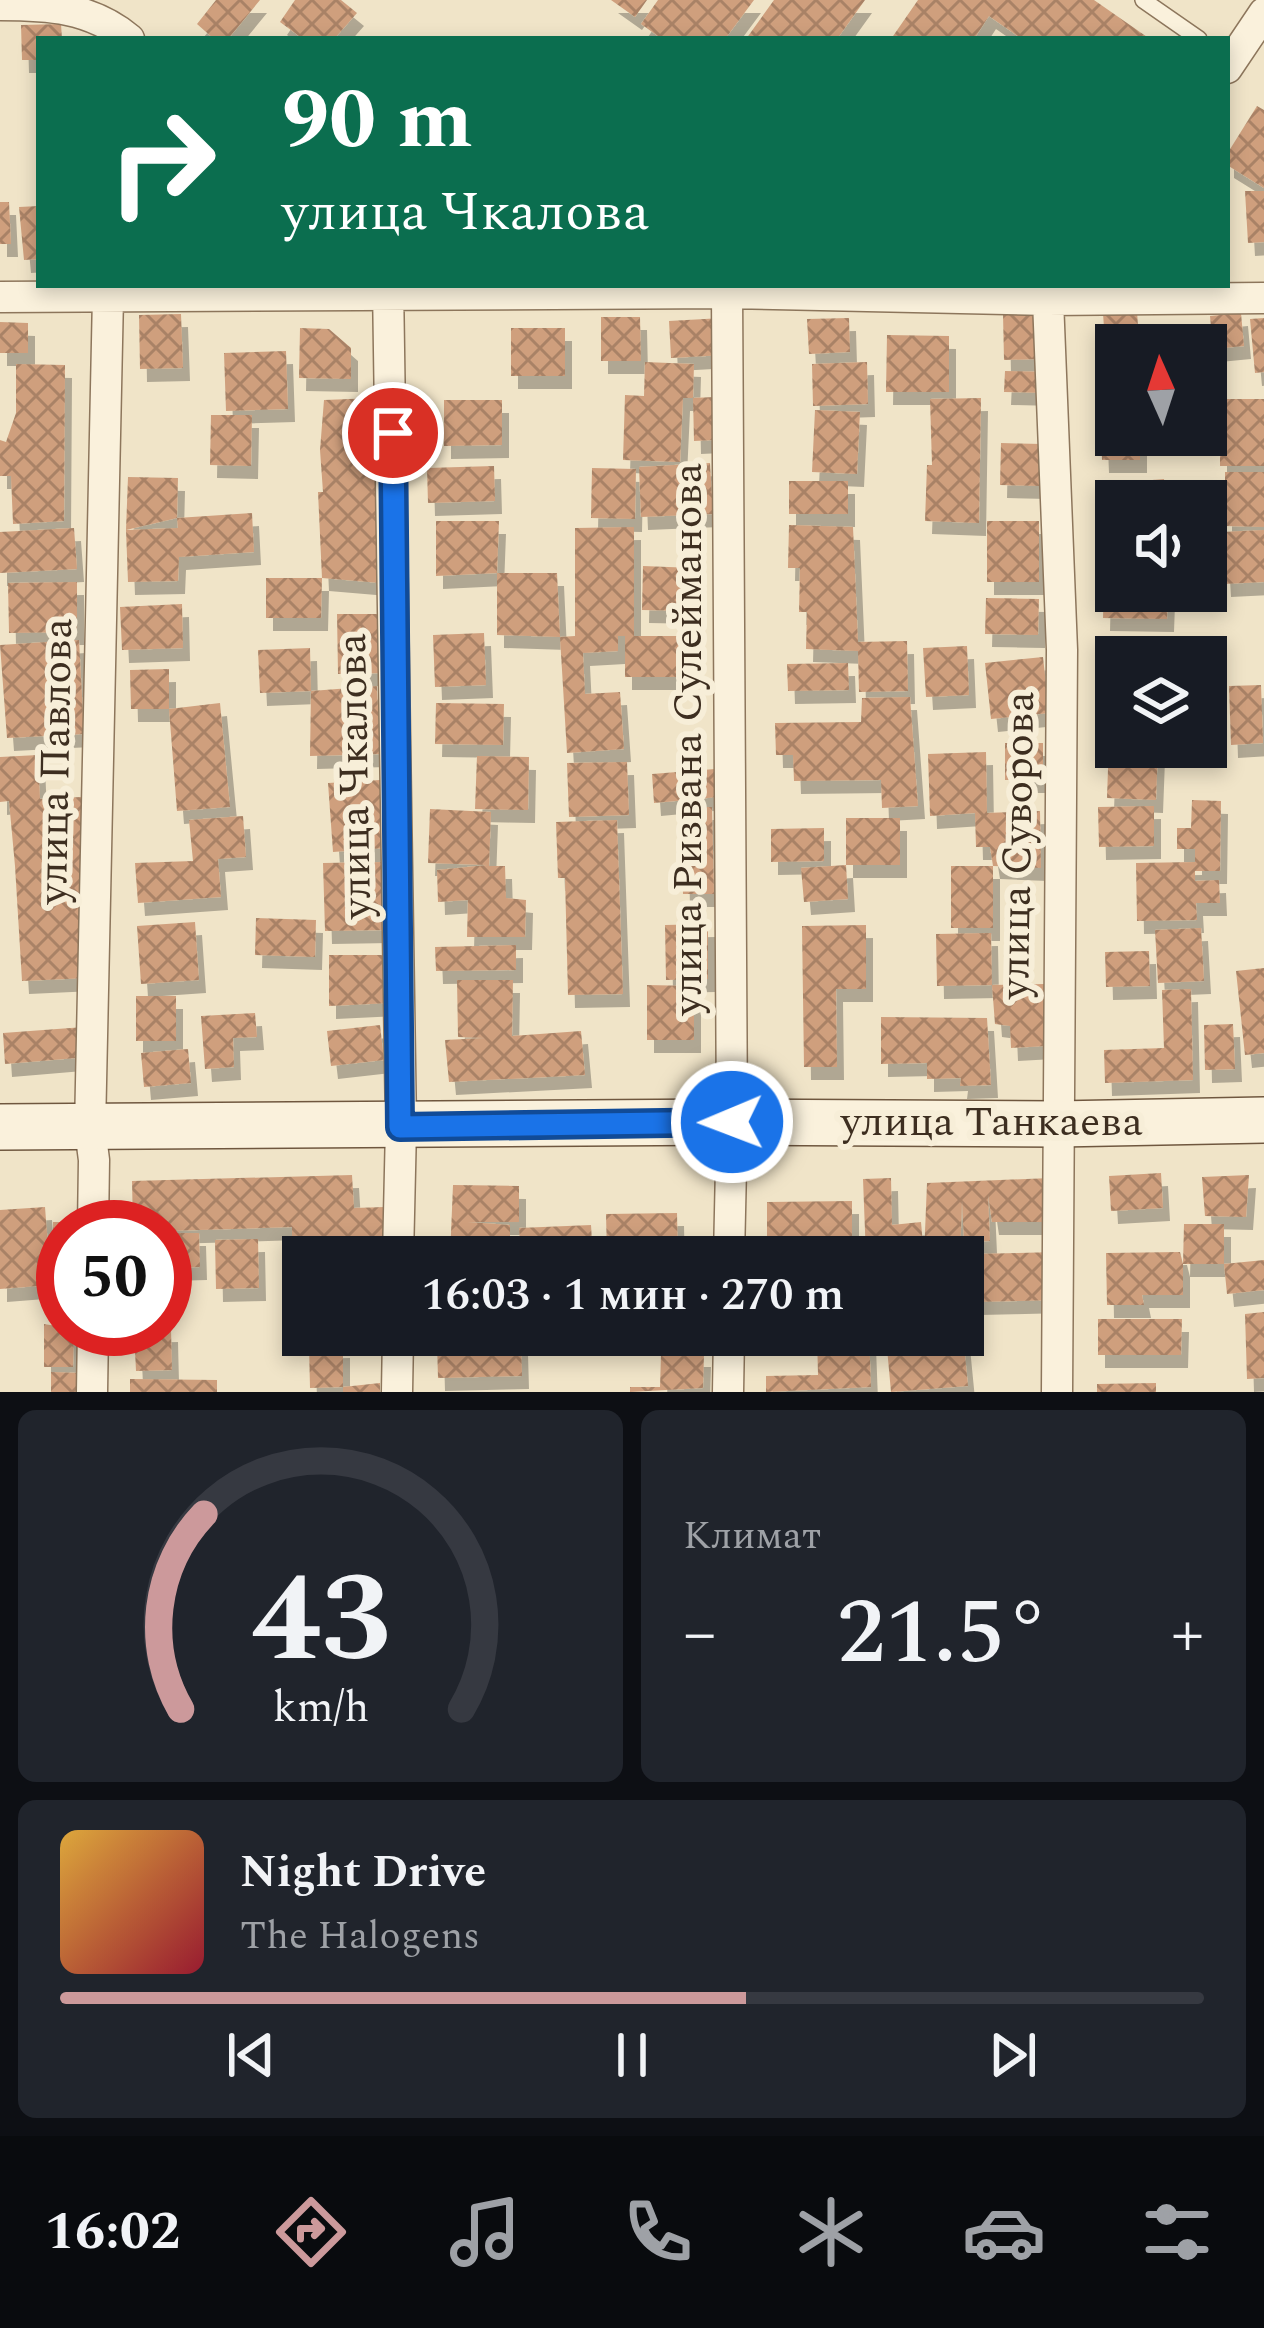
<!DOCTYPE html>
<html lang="ru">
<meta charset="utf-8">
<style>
body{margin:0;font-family:Spectral,serif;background:#20242c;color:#f1f3f6;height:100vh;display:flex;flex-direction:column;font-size:45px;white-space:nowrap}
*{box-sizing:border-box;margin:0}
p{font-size:39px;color:#9ea1a6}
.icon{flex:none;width:66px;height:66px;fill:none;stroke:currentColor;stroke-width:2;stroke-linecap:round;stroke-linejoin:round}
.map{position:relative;height:1392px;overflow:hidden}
.details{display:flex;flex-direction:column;gap:18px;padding:18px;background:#0d0f14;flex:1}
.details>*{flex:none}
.banner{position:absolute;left:36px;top:36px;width:1194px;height:252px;border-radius:0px;box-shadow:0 6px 18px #0003;background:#0b6e4f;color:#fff;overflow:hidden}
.needle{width:78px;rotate:357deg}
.buttons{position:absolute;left:1095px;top:324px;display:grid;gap:24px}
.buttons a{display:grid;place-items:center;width:132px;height:132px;border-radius:0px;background:#171b24;box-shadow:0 6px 18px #0003;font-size:60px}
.speed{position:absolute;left:36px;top:1200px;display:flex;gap:24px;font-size:60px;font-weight:700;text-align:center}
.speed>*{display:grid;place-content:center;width:156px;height:156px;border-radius:50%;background:#171b24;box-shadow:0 6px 18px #0003;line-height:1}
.speed .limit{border:18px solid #d22;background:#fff;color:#111}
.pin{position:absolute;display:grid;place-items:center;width:102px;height:102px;color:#fff;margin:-51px;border:6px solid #fff;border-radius:50%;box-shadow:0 3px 12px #0007}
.me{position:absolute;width:132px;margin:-66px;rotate:269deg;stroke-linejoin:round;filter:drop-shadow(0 0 9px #0008)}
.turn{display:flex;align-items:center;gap:42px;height:252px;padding:0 48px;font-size:54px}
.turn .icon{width:156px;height:156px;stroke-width:2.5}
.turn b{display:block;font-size:84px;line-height:102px}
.big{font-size:90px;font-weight:600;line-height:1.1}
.details .card{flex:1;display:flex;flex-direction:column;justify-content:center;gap:18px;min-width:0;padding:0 42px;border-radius:18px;background:#20242c}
.details .dial{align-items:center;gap:0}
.dial svg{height:312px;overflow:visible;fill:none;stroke:#363941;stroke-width:7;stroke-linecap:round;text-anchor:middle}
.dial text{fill:#f1f3f6;stroke:none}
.song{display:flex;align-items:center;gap:36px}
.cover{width:144px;height:144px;border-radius:18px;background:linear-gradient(135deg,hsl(40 70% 55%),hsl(350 70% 35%))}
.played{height:12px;border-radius:6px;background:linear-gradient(90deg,#cc999b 60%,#363941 60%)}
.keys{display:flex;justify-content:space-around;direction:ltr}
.heat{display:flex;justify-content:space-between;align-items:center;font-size:66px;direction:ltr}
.details .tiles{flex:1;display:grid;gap:18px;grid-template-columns:1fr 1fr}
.card:last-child{grid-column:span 2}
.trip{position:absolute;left:282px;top:1236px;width:702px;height:120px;border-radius:0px;background:#171b24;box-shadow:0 6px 18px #0003;font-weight:600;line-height:120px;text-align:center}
.tab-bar{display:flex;height:192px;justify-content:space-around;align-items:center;background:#090b0e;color:#9ea1a6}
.tab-bar .icon{width:84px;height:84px}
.tab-bar .current{color:#cc999b}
.tab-bar b{font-size:54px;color:#f1f3f6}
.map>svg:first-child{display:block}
</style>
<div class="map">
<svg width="1264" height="1392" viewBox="0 0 1264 1392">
<defs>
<pattern id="building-cross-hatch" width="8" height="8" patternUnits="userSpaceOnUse" patternTransform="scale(3)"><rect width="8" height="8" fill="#cf9f7d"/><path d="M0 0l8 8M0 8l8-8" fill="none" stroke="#a98266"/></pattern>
<filter id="shadow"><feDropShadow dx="7" dy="13" stdDeviation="0" flood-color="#0004"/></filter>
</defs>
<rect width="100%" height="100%" fill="#f0e4c8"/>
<path fill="url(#building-cross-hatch)" filter="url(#shadow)" d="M 216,0 L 260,0 L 228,39 L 214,39 L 197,24 Z
M 295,0 L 341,0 L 357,13 L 334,39 L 303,39 L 280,22 Z
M 611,0 L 647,0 L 635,17 Z
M 658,0 L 754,0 L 725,39 L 662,39 L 641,24 Z
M 774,0 L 865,0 L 837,39 L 746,39 Z
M 918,0 L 1094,0 L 1150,39 L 1022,39 L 989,16 L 974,39 L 891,39 Z
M 61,24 L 62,39 L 39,39 L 39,60 L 22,60 L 21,25 Z
M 1257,106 L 1264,110 L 1264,188 L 1227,165 L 1227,154 Z
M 1245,191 L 1264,191 L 1264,242 L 1248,243 Z
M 0,202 L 9,202 L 11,244 L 0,244 Z
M 39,206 L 39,259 L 24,260 L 19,207 Z
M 1137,311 L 1139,341 L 1105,343 L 1103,313 Z
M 1040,313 L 1041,359 L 1004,360 L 1003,314 Z
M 1241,313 L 1244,346 L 1213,349 L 1210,316 Z
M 181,314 L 183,368 L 140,369 L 139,315 Z
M 601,317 L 640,317 L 641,361 L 601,361 Z
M 722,318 L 724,355 L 671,358 L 669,321 Z
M 849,318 L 850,352 L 809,354 L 807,319 Z
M 1264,318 L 1264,372 L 1255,373 L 1250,319 Z
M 0,322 L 28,323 L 28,353 L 0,353 Z
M 300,328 L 329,329 L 351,348 L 351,379 L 299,378 Z
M 511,328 L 565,328 L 565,376 L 511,376 Z
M 887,335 L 949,336 L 949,392 L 886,392 Z
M 286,351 L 288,409 L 226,411 L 224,353 Z
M 1116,359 L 1116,435 L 1140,435 L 1140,460 L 1102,460 L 1098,360 Z
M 645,362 L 694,364 L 693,398 L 683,398 L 680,462 L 623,460 L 625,395 L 644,396 Z
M 867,362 L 868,404 L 813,406 L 812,364 Z
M 16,364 L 65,365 L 64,521 L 13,524 L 11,476 L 0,476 L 0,440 L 6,442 L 16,413 Z
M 1005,371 L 1048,372 L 1048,393 L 1004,392 Z
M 714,397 L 715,440 L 694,441 L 693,398 Z
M 375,398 L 373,446 L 381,583 L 322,578 L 321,618 L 266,618 L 266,578 L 322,578 L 318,492 L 323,492 L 320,450 L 324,400 Z
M 981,398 L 979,523 L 925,521 L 927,465 L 932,465 L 930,399 Z
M 1220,399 L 1264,399 L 1264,466 L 1220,466 Z
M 444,400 L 502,400 L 502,445 L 444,446 Z
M 815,410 L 860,412 L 857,474 L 812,472 Z
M 211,415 L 252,415 L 251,466 L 210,465 Z
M 1001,443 L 1042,444 L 1041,486 L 1000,485 Z
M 710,463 L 713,514 L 641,517 L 639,467 Z
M 494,466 L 495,501 L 428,503 L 427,468 Z
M 592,468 L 636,469 L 635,519 L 591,518 Z
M 1225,472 L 1264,472 L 1264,527 L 1225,526 Z
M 128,477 L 178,478 L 177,518 L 126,530 L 178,528 L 177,518 L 252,513 L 254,552 L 179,557 L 178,581 L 128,582 L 126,530 Z
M 1164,479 L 1166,501 L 1116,501 L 1116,522 L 1109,523 L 1105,484 Z
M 789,481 L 848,481 L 848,514 L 789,514 Z
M 436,521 L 499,521 L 497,573 L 436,576 Z
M 987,521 L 1039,521 L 1039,582 L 987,582 Z
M 789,525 L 853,527 L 858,642 L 907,641 L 908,691 L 859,692 L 858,651 L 806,649 L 807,612 L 799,612 L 800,568 L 788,568 Z
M 634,527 L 634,636 L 682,636 L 682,677 L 625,677 L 625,636 L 618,636 L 618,651 L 583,653 L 585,694 L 620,692 L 624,749 L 567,753 L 560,637 L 575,636 L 575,528 Z
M 74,528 L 77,569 L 0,573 L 0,532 Z
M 1264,530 L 1264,582 L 1224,584 L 1221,532 Z
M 1105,542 L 1116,542 L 1116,591 L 1168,591 L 1167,619 L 1103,618 Z
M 643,566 L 694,568 L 693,611 L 642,610 Z
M 497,573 L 557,573 L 560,637 L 497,635 Z
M 77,582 L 77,632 L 9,633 L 8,583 Z
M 986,598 L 1039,599 L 1038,635 L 985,634 Z
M 182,604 L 183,648 L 122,650 L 120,607 Z
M 337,614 L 383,614 L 383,673 L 338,674 Z
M 484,633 L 486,685 L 435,687 L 433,635 Z
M 1152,636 L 1154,657 L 1116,657 L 1116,683 L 1104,684 L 1101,640 Z
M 79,640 L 84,734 L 7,738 L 0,645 Z
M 967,646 L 969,695 L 926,697 L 923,648 Z
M 310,648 L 311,691 L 260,693 L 258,650 Z
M 1043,657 L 1049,713 L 991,719 L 985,663 Z
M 848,663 L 849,690 L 788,691 L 787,664 Z
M 169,669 L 169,709 L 131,709 L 130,670 Z
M 1261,685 L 1263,743 L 1231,745 L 1229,686 Z
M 377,686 L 380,754 L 310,756 L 311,691 Z
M 910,697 L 918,806 L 882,808 L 881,780 L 794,781 L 793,755 L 776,755 L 775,723 L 861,722 L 862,698 Z
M 1215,697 L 1219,746 L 1206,747 L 1206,698 Z
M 220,703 L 230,807 L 177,811 L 169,709 Z
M 436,703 L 504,704 L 503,745 L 435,744 Z
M 1109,740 L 1116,740 L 1116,747 L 1158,747 L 1156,800 L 1107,798 Z
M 1005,743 L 1043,743 L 1043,780 L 1005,780 Z
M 986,752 L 987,813 L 1040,811 L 1041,868 L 993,866 L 990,847 L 976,847 L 975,813 L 930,816 L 928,754 Z
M 38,755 L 40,799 L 81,797 L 87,978 L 22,981 L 15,866 L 9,801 L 0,802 L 0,757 Z
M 477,756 L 529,757 L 528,810 L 475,809 Z
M 627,762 L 629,815 L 569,817 L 567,763 Z
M 715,769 L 718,797 L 654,803 L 652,774 Z
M 380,780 L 385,848 L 333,852 L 328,783 Z
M 1192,800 L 1221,801 L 1220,871 L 1195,871 L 1195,881 L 1219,880 L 1220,903 L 1196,903 L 1197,920 L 1137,921 L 1136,863 L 1195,862 L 1195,849 L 1177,849 L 1177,828 L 1191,828 Z
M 1154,806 L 1154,846 L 1099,847 L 1098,807 Z
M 681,807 L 712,807 L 714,894 L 683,894 Z
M 430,809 L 491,812 L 489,866 L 505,866 L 506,898 L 526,900 L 525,937 L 467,937 L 468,900 L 438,902 L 437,870 L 487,865 L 428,863 Z
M 243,816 L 246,857 L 218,859 L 221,897 L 138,903 L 135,863 L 193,861 L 189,820 Z
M 846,818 L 900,818 L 900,865 L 846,865 Z
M 617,820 L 623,994 L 568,995 L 565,878 L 558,878 L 556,822 Z
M 824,828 L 824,861 L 771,862 L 771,829 Z
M 382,862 L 384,930 L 325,931 L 323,863 Z
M 846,865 L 848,899 L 804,902 L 801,868 Z
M 951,866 L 993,866 L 993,928 L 951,928 Z
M 256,918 L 316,920 L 315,957 L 255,955 Z
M 195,922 L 199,980 L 141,984 L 137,926 Z
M 708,924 L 708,979 L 666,980 L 665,925 Z
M 866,925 L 866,989 L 836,989 L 837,1067 L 804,1067 L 802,926 Z
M 1201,928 L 1204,981 L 1158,983 L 1155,930 Z
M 991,933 L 992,985 L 1045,984 L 1047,1046 L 1011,1048 L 1010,1026 L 995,1024 L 992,985 L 937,986 L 936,934 Z
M 516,945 L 516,970 L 436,971 L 435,947 Z
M 1149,951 L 1150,986 L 1106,987 L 1105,952 Z
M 329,955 L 387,955 L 391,1003 L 329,1006 Z
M 1264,968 L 1264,1053 L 1245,1055 L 1236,971 Z
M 457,980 L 513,980 L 512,1036 L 581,1031 L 585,1075 L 449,1082 L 445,1040 L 485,1038 L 458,1037 Z
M 647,985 L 694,986 L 694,1040 L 647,1040 Z
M 1191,989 L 1193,1080 L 1105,1083 L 1104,1050 L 1164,1048 L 1162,990 Z
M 136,996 L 176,996 L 176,1041 L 136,1041 Z
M 255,1013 L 257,1037 L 233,1038 L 234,1067 L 205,1069 L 201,1016 Z
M 881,1017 L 987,1018 L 991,1085 L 960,1086 L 961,1078 L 927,1079 L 927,1063 L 881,1064 Z
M 1233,1024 L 1235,1069 L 1205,1070 L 1204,1025 Z
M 380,1025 L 384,1060 L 331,1066 L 327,1031 Z
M 84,1027 L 88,1057 L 5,1064 L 3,1033 Z
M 188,1049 L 191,1083 L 144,1087 L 141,1053 Z
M 1161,1173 L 1163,1208 L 1111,1211 L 1109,1176 Z
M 352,1175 L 354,1208 L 384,1207 L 386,1251 L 355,1253 L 355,1257 L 303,1257 L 303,1281 L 292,1281 L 292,1227 L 165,1231 L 165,1227 L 133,1227 L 132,1181 Z
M 1249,1175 L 1246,1217 L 1205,1216 L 1202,1177 Z
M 891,1178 L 892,1225 L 921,1222 L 924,1256 L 866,1257 L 863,1179 Z
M 1051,1178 L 1051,1222 L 992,1222 L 988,1195 L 990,1241 L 964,1242 L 962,1200 L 960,1257 L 924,1256 L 927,1183 Z
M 453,1185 L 519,1186 L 519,1222 L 468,1222 L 510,1225 L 510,1257 L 450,1257 Z
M 852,1201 L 852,1257 L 767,1257 L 767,1202 Z
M 45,1207 L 51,1285 L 0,1289 L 0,1210 Z
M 677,1213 L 678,1257 L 607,1257 L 606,1214 Z
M 53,1222 L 82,1222 L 82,1227 L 63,1227 L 63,1272 L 54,1272 Z
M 1184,1224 L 1224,1224 L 1224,1264 L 1183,1264 L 1183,1295 L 1142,1295 L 1144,1305 L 1107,1305 L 1106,1253 L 1180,1252 L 1183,1264 Z
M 591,1225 L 593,1257 L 521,1257 L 519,1228 Z
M 165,1233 L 199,1233 L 200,1267 L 165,1268 Z
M 258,1239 L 259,1288 L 216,1289 L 215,1240 Z
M 1057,1252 L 1058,1300 L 973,1302 L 972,1254 Z
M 1264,1260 L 1264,1290 L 1227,1294 L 1224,1264 Z
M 1264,1312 L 1264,1378 L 1247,1379 L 1245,1314 Z
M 1098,1319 L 1182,1319 L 1181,1355 L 1098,1355 Z
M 44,1324 L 74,1329 L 73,1367 L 44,1367 Z
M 171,1329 L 172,1370 L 136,1371 L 134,1330 Z
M 817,1335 L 869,1335 L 871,1387 L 766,1392 L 766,1376 L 818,1375 Z
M 908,1335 L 963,1335 L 968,1386 L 891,1392 L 886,1337 Z
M 521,1341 L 522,1376 L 438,1378 L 437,1343 Z
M 343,1345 L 343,1387 L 310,1388 L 309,1346 Z
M 661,1354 L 704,1354 L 703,1388 L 630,1392 L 630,1387 L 660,1387 Z
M 51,1372 L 80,1373 L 79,1392 L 51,1392 Z
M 130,1379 L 217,1380 L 217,1392 L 130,1392 Z
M 380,1383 L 380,1392 L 343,1392 L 343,1387 Z
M 1156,1383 L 1156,1392 L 1097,1392 L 1097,1384 Z"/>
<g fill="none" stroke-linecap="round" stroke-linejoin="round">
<defs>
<path id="service" d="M 1143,0 L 1199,39"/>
<path id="minor" d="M 0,5 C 47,5 91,7 129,39
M 1227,68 L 1264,13
M 388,285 L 401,1127 L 398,1257
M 727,293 L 732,1122 L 729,1257
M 0,297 L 727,293 L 1048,300 L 1264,298
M 93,1227 L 94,1160 L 90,1129 L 108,296
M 92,1392 L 93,1329
M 397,1392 L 398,1335
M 728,1392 L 729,1335
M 1057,1392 L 1062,650 L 1048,300 L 1062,289"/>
<path id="secondary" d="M 0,1127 L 732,1122 L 1058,1124 L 1264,1120"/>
</defs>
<use href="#service" stroke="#8d765c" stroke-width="18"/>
<use href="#minor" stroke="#8d765c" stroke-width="33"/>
<use href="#secondary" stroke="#6f573f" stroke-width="48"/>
<use href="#service" stroke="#faf1dc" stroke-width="15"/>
<use href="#minor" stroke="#faf1dc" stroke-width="30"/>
<use href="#secondary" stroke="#faf1dc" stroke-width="45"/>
</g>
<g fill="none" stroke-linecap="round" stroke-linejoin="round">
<defs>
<path id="route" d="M 393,433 L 400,1127 L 732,1122"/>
</defs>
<use href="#route" stroke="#114b97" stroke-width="30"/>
<use href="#route" stroke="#1a73e8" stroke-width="21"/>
</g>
<g text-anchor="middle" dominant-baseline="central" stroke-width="12" stroke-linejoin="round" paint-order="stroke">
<g font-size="42" fill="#3d2e20" stroke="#f7eed8">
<text transform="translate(688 739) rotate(-90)">улица Ризвана Сулейманова</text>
<text transform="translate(56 761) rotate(-89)">улица Павлова</text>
<text transform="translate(355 776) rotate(-91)">улица Чкалова</text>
<text transform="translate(1018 845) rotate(-89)">улица Суворова</text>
<text x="992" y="1122">улица Танкаева</text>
</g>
</g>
</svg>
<div class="buttons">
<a><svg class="needle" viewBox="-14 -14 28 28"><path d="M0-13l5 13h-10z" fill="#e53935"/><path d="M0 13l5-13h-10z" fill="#9ea1a6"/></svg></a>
<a><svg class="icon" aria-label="sound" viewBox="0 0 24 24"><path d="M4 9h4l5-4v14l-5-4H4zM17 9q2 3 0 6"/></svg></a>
<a><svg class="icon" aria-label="layers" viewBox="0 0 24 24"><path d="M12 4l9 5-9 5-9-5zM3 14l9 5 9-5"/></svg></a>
</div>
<div class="speed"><div class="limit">50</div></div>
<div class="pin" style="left:393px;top:433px;background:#d93025"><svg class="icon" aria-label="arrive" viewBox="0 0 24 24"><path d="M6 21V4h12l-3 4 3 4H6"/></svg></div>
<svg class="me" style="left:732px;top:1122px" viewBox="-20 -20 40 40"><circle r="17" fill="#1a73e8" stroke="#fff" stroke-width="3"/><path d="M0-11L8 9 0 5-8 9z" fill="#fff"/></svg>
<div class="trip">16:03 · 1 мин · 270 m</div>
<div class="banner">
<div class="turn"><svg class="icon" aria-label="right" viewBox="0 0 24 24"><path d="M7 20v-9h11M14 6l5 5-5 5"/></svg><div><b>90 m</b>улица Чкалова</div></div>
</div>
</div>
<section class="details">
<div class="tiles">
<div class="card dial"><svg viewBox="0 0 100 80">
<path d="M14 69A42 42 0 1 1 86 69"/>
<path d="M14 69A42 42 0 0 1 20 19" stroke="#cc999b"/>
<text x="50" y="56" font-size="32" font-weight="700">43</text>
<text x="50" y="72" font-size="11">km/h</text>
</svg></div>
<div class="card"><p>Климат</p>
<div class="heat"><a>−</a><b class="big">21.5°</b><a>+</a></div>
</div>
<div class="card">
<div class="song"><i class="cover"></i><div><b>Night Drive</b><p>The Halogens</p></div></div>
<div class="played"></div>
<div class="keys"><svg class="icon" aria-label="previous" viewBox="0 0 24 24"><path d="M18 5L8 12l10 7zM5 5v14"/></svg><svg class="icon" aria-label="pause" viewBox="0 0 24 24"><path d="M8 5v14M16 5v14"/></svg><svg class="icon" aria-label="next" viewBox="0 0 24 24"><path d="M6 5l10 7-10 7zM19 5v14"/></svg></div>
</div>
</div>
</section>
<nav class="tab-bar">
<b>16:02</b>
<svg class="icon current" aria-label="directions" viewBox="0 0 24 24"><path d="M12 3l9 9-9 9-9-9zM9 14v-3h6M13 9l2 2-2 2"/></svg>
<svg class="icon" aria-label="music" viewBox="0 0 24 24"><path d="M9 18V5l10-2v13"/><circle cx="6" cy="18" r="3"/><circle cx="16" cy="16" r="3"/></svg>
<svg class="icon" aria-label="phone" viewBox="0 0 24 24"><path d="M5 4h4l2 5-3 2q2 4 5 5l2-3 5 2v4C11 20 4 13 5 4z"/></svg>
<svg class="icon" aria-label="climate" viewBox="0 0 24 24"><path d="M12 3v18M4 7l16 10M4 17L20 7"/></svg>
<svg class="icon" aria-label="car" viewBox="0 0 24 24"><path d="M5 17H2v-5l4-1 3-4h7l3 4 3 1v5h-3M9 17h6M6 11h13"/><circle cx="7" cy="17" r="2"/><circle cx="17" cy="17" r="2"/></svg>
<svg class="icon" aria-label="filters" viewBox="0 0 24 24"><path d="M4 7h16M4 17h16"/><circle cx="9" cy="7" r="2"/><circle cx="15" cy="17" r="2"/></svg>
</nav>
